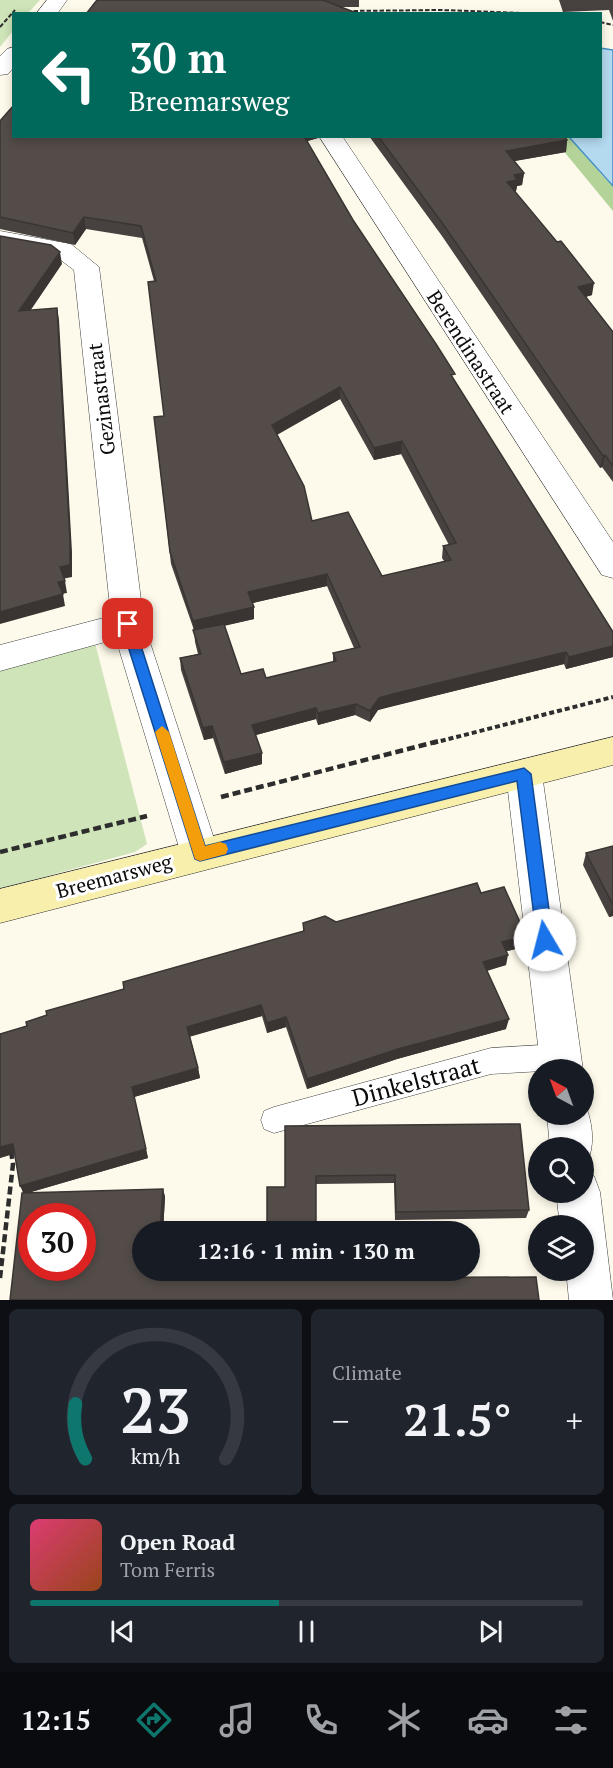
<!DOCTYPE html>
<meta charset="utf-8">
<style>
body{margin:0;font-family:"PT Serif",serif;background:#20242c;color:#f1f3f6;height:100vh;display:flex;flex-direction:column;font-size:22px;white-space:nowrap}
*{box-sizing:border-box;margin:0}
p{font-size:20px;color:#9ea1a6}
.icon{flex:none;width:33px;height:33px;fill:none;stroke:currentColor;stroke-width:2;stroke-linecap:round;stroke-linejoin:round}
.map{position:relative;height:1300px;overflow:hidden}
.drawer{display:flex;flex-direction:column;gap:9px;padding:9px;background:#0d0f14;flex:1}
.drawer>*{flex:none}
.hud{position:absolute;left:12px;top:12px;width:590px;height:126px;border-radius:0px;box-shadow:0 3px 9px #0003;background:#00695c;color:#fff;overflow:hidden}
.needle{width:39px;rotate:319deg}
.controls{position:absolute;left:528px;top:1059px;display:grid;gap:12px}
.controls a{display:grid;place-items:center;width:66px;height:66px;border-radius:50%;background:#171b24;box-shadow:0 3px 9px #0003;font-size:30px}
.speed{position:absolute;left:18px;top:1203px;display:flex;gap:12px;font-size:30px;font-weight:700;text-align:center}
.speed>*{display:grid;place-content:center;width:78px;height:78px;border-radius:50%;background:#171b24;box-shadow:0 3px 9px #0003;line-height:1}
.speed .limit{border:9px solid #d22;background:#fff;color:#111}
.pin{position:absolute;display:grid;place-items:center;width:51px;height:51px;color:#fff;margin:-26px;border-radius:12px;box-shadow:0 3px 9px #0006}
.me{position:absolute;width:66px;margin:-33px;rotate:352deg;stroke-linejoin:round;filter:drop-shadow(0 0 4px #0008)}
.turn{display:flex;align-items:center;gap:21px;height:126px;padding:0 18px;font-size:27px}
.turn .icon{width:78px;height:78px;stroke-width:2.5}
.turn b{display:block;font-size:42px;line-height:51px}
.big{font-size:45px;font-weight:700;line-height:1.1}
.drawer .tile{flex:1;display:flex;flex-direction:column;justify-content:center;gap:9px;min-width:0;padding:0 21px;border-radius:9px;background:#20242c}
.drawer .dial{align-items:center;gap:0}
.dial svg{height:156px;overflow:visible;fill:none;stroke:#363941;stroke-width:7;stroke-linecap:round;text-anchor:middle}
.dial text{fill:#f1f3f6;stroke:none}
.song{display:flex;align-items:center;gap:18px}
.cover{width:72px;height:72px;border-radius:9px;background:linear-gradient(135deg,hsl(340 70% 55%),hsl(20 70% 35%))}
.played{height:6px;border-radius:3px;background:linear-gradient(90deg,#0f766e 45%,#363941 45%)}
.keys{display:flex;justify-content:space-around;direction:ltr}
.heat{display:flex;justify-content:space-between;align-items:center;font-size:33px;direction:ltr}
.drawer .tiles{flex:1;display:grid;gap:9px;grid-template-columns:1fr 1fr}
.tile:last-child{grid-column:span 2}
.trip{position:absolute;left:132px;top:1221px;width:348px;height:60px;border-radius:30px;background:#171b24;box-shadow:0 3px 9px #0003;font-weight:700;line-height:60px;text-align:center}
.tab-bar{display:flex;height:96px;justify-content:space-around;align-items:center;background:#090b0e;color:#9ea1a6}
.tab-bar .icon{width:42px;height:42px}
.tab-bar .active{color:#0f766e}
.tab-bar b{font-size:27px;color:#f1f3f6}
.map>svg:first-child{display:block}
</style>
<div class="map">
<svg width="613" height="1300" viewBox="0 0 613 1300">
<rect width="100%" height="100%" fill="#fdfaeb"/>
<path fill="#cfe4b8" d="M 0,0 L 40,0 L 28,13 L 14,14 L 13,31 L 0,47 Z
M 95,643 L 147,844 L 135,852 L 0,889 L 0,669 Z"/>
<path fill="#b4d399" d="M 552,137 L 569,137 C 585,152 596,171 613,186 L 613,211 Z"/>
<path fill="#b4daf0" stroke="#428fc0" stroke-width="1.5" d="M 600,48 L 613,50 L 613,186 L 569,137 L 600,136 Z"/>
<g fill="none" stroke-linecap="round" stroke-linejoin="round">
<defs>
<path id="lane" d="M 560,1044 L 569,1048 L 573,1057 L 569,1066 L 560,1070 L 491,1074 L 274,1133 L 264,1129 L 261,1120 L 264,1111 L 274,1107 L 491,1048 Z"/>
<path id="street" d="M 47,0 L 67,0 L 57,14 L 36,14 Z
M 14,47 L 14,67 L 8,74 L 0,75 L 0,56 L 7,49 Z
M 319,136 L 342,136 L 613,542 L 613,578 L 602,575 Z
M 0,231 L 71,244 L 99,267 L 144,624 L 219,854 L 213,865 L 200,870 L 187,865 L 181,854 L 116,639 L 0,671 L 0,645 L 111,616 L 74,270 L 54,255 L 0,245 Z
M 524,759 L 537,764 L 542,774 L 583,1070 L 541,1070 L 506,774 L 511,764 Z
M 584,1101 C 592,1121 596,1142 587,1163 L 584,1165 L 584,1148 L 550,1148 L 547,1114 L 584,1114 Z
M 584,1172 L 594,1176 L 600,1192 L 613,1300 L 569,1300 L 566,1270 L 584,1270 L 584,1226 L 560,1226 L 556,1192 L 584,1192 Z"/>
<path id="secondary" d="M 613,737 L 613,765 L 0,923 L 0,889 Z"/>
</defs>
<use href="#lane" stroke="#3e3e3e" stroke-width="1"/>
<use href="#street" stroke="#3e3e3e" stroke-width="1"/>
<use href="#secondary" stroke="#2d2d2d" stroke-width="1"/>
<path stroke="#2d2d2d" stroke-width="2" stroke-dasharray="4.5 2" stroke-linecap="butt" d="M 347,11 L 441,10 L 551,14
M 600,22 L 613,25
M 0,27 L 15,10"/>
<path stroke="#2d2d2d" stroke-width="4" stroke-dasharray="5 3" stroke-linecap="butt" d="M 433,743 L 613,697"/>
<path stroke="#2d2d2d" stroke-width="4.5" stroke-dasharray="8 4" stroke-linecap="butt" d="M 221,797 L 439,741
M 0,852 L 147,816
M 0,1278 L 13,1164 L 11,1151"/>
<use href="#lane" fill="#fff" fill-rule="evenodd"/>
<use href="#street" fill="#fff" fill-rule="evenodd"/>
<use href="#secondary" fill="#f8efac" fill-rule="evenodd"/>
</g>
<path fill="#47413f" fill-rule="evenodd" d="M 97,0 L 359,0 L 359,7 L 342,7 Z
M 559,0 L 613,0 L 613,21 L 609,10 L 563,12 Z
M 0,121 L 14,136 L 318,136 L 318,138 L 307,141 L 353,220 L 613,632 L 613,657 L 566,669 L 564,664 L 392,706 L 378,710 L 370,722 L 355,715 L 318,725 L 316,719 L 256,735 L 262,764 L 225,774 L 213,738 L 204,740 L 181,670 L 180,658 L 198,654 L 195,642 L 194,630 L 171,564 L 154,417 L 164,416 L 154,281 L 142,238 L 86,229 L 75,245 L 0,229 ZM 340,399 L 374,460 L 401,454 L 449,545 L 443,546 L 442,558 L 444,561 L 382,576 L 312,521 L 277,435 ZM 327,586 L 354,648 L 333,653 L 333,662 L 266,678 L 241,674 L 224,626 L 254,619 L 252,603 Z
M 369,136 L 564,136 L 567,140 L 566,152 L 514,161 L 524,173 L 522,185 L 517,186 L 516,191 L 515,192 L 592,295 L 586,297 L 613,332 L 613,482 L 602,467 L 600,468 L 442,236 Z
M 613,846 L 613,916 L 609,917 L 583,865 L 586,853 Z
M 481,893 L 522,937 L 519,948 L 507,951 L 506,965 L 487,971 L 506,1029 L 397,1059 L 307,1089 L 286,1027 L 267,1033 L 262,1016 L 190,1036 L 198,1068 L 200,1078 L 134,1097 L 148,1158 L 28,1193 L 163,1189 L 165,1197 L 163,1232 L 142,1232 L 160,1278 L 316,1278 L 10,1300 L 23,1193 L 14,1153 L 0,1158 L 0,1034 L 27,1026 L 47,1015 L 124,989 L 303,931 L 303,923 L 336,922 Z
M 285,1126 L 529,1210 L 526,1218 L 395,1220 L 394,1183 L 316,1184 L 285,1187 Z"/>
<path fill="#3a3533" d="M 301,136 L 318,136 L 318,138 L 301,143 Z
M 567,140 L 566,152 L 504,163 L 506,151 Z
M 524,173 L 522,185 L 517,186 L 516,191 L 505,193 L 507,182 L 514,175 Z
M 84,217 L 86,229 L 75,245 L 73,233 Z
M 60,252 L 62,264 L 22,323 L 19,311 Z
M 594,283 L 592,295 L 576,299 L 578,287 Z
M 57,308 L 59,320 L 72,552 L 72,577 L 62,579 L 60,567 Z
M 340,387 L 340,399 L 272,437 L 272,425 Z
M 402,441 L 401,454 L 374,460 L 374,448 Z
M 605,455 L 602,467 L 600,468 L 603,456 Z
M 327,574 L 327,586 L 249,604 L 248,592 Z
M 65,581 L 67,593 L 61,594 L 58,582 Z
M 63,594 L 65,606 L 0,624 L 0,612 Z
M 254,607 L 254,619 L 194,632 L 193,621 Z
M 613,646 L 613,657 L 566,669 L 569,657 Z
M 566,652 L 564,664 L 378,710 L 370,722 L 370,711 L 379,698 Z
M 356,704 L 355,715 L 318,725 L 318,713 Z
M 316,708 L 316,719 L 252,736 L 252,725 Z
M 212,726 L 213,738 L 204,740 L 203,728 Z
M 262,753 L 262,764 L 225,774 L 224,762 Z
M 613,907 L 613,916 L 609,917 Z
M 522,937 L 519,948 L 500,953 L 502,942 Z
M 508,955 L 506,965 L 481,972 L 483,962 Z
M 261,1005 L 262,1016 L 189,1037 L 187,1027 Z
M 286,1017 L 286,1027 L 267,1033 L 267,1023 Z
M 509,1019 L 506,1029 L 397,1059 L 307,1089 L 307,1079 L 398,1049 Z
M 198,1068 L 200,1078 L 134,1097 L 148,1158 L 24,1194 L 20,1186 L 132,1087 Z
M 13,1144 L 17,1153 L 0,1158 L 0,1147 Z
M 163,1189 L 165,1197 L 163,1232 L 160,1232 Z
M 158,1270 L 160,1270 L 159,1285 L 157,1278 Z"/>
<path fill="#534c49" stroke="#3a3533" stroke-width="1.5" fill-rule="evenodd" d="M 97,0 L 323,0 L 359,14 L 86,14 Z
M 14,105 L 14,136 L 304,136 L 353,220 L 436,344 L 455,374 L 451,375 L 613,632 L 613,646 L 569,657 L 566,652 L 393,694 L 379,698 L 370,711 L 356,704 L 318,713 L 316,708 L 252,725 L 262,753 L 224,762 L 212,726 L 203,728 L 180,658 L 201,654 L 193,630 L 224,624 L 241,674 L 263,669 L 266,678 L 336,661 L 333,653 L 360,647 L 327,574 L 248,592 L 254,607 L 193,621 L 170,552 L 154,417 L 164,416 L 148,282 L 156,281 L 141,226 L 84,217 L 73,233 L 0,217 L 0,121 ZM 340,387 L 374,448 L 402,441 L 456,543 L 443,546 L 451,560 L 382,576 L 348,512 L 312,521 L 304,486 L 272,425 Z
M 378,136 L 564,136 L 567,140 L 506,151 L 524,173 L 514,175 L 517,180 L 507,182 L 557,242 L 561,241 L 594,283 L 578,287 L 613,332 L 613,466 L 605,455 L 603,456 L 443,224 Z
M 0,236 L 51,245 L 60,252 L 19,311 L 57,308 L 70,540 L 70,565 L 60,567 L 65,581 L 58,582 L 63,594 L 0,612 Z
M 613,846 L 613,905 L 586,853 Z
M 477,883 L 481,893 L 504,887 L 519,920 L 522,937 L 502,942 L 508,955 L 483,962 L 509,1019 L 398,1049 L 307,1079 L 286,1017 L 267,1023 L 261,1005 L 187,1027 L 198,1068 L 132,1087 L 146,1149 L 20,1186 L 13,1144 L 0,1147 L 0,1034 L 27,1026 L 26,1022 L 47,1015 L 46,1011 L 124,989 L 123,982 L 304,931 L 303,923 L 325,916 L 336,922 Z
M 520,1124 L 529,1210 L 396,1212 L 395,1175 L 316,1176 L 316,1232 L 267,1232 L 267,1187 L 285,1187 L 285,1126 Z
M 163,1189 L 160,1232 L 142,1232 L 142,1270 L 158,1270 L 157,1278 L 267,1277 L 267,1270 L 316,1270 L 316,1278 L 536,1277 L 539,1300 L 10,1300 L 22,1193 ZM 32,1216 L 82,1216 L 82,1268 L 32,1268 Z"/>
<path fill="#1a73e8" stroke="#114b97" stroke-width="1.5" d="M 128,618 L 134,624 L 205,846 L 524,768 L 531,774 L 553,940 L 551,945 L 545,947 L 539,945 L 537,940 L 517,781 L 200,861 L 195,859 L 121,624 Z"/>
<path fill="#f59e0b" d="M 162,726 L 169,732 L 205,846 L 220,842 L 226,844 L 228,849 L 226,854 L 200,861 L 195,859 L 155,732 Z"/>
<g text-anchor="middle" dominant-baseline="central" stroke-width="6" stroke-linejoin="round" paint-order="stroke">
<g font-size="20" fill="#0b0b0b" stroke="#fff">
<text transform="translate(471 352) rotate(57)">Berendinastraat</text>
<text transform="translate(101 399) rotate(-97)">Gezinastraat</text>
<text transform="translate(114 876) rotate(-15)">Breemarsweg</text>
</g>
<g font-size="24" fill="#0b0b0b" stroke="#fff">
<text transform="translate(416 1081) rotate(-15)">Dinkelstraat</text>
</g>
</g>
</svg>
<div class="controls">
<a><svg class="needle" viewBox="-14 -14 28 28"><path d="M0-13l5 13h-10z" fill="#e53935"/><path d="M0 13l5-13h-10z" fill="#9ea1a6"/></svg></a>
<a><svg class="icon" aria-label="search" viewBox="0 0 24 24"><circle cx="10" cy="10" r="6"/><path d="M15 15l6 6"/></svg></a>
<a><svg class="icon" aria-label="layers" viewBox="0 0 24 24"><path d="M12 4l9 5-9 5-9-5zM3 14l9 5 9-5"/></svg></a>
</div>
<div class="speed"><div class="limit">30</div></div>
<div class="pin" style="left:128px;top:624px;background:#d93025"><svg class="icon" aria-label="arrive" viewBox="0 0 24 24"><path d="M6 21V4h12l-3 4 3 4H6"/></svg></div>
<svg class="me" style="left:545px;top:940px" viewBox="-20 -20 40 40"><circle r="19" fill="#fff"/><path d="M0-13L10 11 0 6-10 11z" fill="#1a73e8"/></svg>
<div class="trip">12:16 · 1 min · 130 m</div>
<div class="hud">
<div class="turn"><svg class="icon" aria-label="left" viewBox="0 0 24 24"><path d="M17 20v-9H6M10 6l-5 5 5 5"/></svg><div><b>30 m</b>Breemarsweg</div></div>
</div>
</div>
<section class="drawer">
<div class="tiles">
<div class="tile dial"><svg viewBox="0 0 100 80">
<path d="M14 69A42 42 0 1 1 86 69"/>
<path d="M14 69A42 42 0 0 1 9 41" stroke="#0f766e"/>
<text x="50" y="56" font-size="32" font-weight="700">23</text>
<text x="50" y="72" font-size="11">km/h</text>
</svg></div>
<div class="tile"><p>Climate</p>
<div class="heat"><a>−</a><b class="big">21.5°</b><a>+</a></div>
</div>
<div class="tile">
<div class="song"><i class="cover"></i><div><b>Open Road</b><p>Tom Ferris</p></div></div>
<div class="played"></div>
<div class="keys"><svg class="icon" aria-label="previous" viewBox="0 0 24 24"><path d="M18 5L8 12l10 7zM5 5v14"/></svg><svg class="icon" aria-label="pause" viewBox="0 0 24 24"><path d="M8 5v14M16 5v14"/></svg><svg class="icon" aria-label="next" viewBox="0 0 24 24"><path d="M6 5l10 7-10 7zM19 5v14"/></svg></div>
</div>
</div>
</section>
<nav class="tab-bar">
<b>12:15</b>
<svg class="icon active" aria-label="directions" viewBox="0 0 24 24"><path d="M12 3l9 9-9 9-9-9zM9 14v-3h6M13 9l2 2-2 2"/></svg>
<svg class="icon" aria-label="music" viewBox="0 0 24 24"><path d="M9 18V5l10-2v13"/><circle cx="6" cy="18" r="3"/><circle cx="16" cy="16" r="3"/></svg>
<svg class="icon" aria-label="phone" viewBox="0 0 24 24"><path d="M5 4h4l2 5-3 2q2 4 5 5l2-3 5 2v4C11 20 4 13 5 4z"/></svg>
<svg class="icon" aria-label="climate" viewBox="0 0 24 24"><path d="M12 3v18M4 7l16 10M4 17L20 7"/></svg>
<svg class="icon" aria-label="car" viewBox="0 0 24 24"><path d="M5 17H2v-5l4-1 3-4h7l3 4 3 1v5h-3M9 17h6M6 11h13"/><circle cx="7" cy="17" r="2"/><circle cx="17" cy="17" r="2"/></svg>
<svg class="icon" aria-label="filters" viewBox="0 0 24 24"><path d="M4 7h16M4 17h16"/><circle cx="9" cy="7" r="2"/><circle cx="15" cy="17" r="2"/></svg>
</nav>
